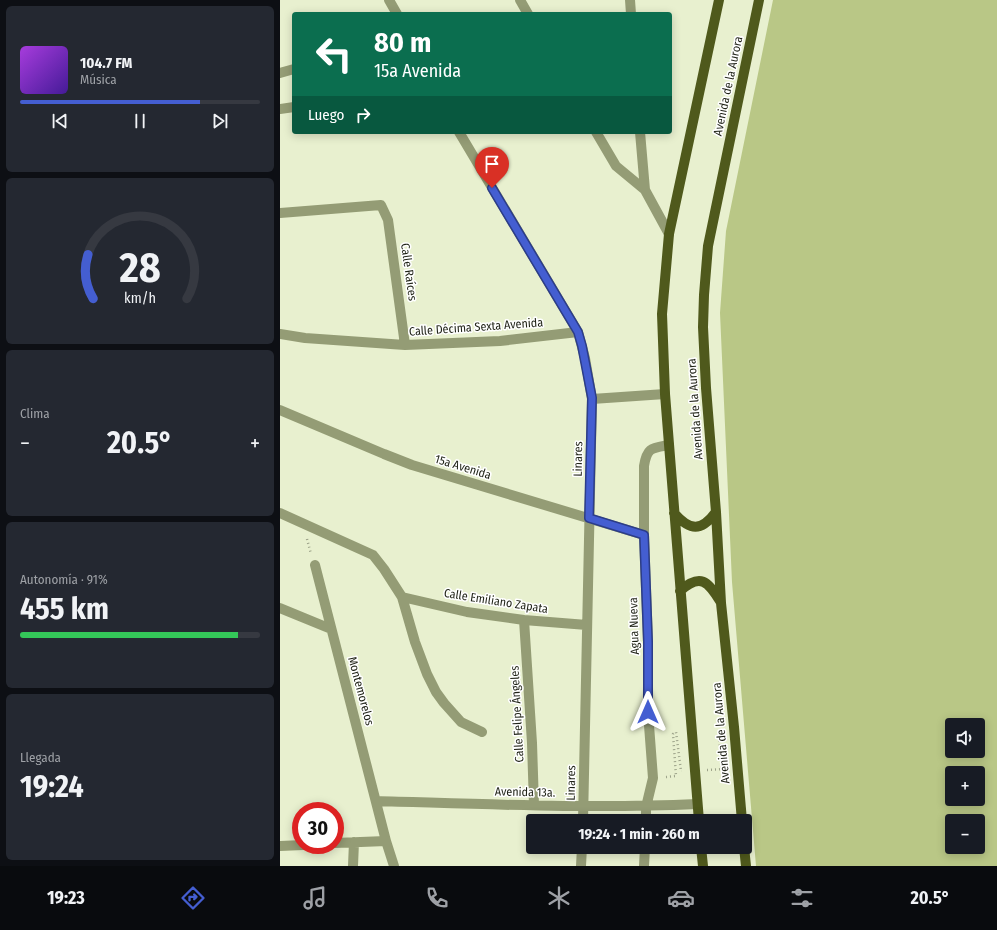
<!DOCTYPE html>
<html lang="es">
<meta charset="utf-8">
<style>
body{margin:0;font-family:"Fira Sans Condensed",sans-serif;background:#242831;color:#f1f3f6;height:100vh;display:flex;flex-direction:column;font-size:15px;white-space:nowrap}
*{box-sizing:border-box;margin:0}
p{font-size:13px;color:#9ea1a6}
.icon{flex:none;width:22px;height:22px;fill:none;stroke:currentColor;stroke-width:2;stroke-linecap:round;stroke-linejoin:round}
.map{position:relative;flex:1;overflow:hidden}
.drawer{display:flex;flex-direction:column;gap:6px;padding:6px;background:#0d0f14;width:280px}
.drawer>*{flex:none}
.top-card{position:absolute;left:12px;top:12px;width:380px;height:122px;border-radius:4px;box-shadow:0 2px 10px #0003;background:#0b6e4f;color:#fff;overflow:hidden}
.buttons{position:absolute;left:665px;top:718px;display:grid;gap:8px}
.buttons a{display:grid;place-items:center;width:40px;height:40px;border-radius:4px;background:#171b24;box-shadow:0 2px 10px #0003;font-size:20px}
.speed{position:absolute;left:12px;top:802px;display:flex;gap:8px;font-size:20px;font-weight:700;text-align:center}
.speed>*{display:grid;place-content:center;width:52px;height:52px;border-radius:50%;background:#171b24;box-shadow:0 2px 10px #0003;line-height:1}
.speed .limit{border:6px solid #d22;background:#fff;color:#111}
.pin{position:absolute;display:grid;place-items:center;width:34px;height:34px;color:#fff;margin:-41px -17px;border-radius:50% 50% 50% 0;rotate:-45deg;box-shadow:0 0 4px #0007}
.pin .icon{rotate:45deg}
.me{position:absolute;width:44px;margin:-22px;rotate:0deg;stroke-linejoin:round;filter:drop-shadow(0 0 3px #0008)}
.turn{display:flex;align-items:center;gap:14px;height:84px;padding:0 16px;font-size:18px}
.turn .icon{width:52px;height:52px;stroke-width:2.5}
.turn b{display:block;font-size:28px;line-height:34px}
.then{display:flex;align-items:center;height:38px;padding:0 16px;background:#0003;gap:8px;font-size:15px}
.big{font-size:30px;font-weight:700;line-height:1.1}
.drawer .widget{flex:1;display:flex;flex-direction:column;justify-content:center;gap:6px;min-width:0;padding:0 14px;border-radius:6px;background:#242831}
.drawer .dial{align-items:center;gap:0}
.dial svg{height:104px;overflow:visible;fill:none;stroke:#363941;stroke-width:7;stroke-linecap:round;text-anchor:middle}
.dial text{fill:#f1f3f6;stroke:none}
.song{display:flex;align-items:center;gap:12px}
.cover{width:48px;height:48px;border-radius:6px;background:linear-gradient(135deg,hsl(280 70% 55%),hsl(260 70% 35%))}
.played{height:4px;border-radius:2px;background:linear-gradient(90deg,#445ed1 75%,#363941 75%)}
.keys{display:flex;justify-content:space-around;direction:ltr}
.heat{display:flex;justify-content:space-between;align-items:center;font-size:22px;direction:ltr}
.charge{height:6px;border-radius:3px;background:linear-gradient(90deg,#34c759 91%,#363941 0)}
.trip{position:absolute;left:246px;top:814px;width:226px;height:40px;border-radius:4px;background:#171b24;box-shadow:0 2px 10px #0003;font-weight:700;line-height:40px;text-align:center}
.menu{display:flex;height:64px;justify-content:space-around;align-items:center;background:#090b0e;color:#9ea1a6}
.menu .icon{width:28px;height:28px}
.menu .active{color:#445ed1}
.menu b{font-size:18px;color:#f1f3f6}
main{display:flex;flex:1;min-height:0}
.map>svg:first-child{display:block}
</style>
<main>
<section class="drawer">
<div class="widget">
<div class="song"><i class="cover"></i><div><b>104.7 FM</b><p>Música</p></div></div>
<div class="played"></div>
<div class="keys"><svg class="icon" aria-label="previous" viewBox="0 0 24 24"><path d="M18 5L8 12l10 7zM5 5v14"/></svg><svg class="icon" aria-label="pause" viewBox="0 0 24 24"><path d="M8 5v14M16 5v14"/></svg><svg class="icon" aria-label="next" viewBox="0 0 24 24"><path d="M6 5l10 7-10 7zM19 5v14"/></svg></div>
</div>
<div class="widget dial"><svg viewBox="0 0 100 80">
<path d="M14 69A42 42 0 1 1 86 69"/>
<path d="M14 69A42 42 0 0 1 10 35" stroke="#445ed1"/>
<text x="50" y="56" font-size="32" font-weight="700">28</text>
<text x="50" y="72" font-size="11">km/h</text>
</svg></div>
<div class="widget"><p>Clima</p>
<div class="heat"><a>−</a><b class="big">20.5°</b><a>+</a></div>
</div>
<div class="widget"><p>Autonomía · 91%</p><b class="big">455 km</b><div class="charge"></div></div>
<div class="widget"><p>Llegada</p><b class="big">19:24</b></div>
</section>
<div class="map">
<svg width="717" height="866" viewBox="0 0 717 866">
<rect width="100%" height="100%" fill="#e8f0cf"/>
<path fill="#b9c786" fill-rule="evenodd" d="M 493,0 L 717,0 L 717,866 L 476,866 L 452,582 L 440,313 L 446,231 ZM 672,725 L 698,725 L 698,751 L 672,751 ZM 672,773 L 698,773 L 698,799 L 672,799 ZM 672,821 L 698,821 L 698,847 L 672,847 Z"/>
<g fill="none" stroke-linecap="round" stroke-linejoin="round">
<path stroke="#9da38a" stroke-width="2.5" stroke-dasharray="1 3" stroke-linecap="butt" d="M 27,539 L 31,554
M 427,770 L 443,769 L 439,739 L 444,739
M 386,777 L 396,776 L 393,734 L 396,732 L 401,771 L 402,771"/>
<path stroke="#949c75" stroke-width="10" d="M 109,0 L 117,14
M 240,0 L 248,14
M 350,0 L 351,14
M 0,73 L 14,69
M 0,109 L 14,107
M 179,132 L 298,332 L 305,358 L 312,399 L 303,821
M 316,132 L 336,166 L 365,190 L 389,234
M 360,132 L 365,190
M 0,213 L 101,205 L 108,220 L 125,345
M 0,334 L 25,338 L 125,345 L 220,341 L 298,332
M 312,399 L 385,394
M 0,410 L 104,454 L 132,465 L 364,535
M 0,513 L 93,555 L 104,569 L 122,597 L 135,642 L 147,674 L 156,692 L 164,703 L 181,722 L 202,732
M 35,565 L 106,841 L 114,866
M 122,597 L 187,612 L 244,620 L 307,625
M 0,608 L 51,629
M 244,620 L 252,743 L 254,805
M 96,801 C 203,804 310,809 417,804
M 366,821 L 366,807 L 373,778 L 368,712 L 368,642 L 364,535 L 364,466 C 367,447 372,448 389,445
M 55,843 L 106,841
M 0,846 L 23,845
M 73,866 L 74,842
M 301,866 L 302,847
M 364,866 L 365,847"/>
<path stroke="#4f591c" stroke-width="10" d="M 394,513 C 410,531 421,532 436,512
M 400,591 C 420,573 428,581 440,601
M 419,821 L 385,394 L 382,314 L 389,234 L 439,0
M 462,821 L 454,727 L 441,603 L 436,512 L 426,388 L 423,327 L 424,295 L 428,246 L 479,0
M 421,847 L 423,866
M 464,847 L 466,866"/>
</g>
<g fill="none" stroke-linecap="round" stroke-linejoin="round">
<defs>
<path id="route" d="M 212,188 L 298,332 L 302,346 L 312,398 L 309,518 L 364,535 L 368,642 L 368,712"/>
</defs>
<use href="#route" stroke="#2c3d88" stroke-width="10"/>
<use href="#route" stroke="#445ed1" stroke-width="7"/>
</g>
<g text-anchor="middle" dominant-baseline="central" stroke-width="3" stroke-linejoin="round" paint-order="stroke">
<g font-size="12" fill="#1f2216" stroke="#fff">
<text transform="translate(448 86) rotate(-78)">Avenida de la Aurora</text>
<text transform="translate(129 272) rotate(82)">Calle Raíces</text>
<text transform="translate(196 327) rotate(-4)">Calle Décima Sexta Avenida</text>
<text transform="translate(415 409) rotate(-94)">Avenida de la Aurora</text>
<text transform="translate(298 459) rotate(-89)">Linares</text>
<text transform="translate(183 467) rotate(17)">15a Avenida</text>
<text transform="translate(216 601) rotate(9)">Calle Emiliano Zapata</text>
<text transform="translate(354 626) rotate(-92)">Agua Nueva</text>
<text transform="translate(81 691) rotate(75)">Montemorelos</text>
<text transform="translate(237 714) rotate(-93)">Calle Felipe Ángeles</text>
<text transform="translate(441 733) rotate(-95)">Avenida de la Aurora</text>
<text transform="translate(291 783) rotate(-89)">Linares</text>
<text transform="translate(245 792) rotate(1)">Avenida 13a.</text>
</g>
</g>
</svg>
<div class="buttons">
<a><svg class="icon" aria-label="sound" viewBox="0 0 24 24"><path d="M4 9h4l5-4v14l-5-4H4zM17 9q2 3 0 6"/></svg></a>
<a>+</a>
<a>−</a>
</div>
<div class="speed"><div class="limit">30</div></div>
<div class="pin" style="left:212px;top:188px;background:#d93025"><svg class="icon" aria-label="arrive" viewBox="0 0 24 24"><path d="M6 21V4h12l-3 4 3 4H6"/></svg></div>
<svg class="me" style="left:368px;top:712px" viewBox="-20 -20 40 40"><path d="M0-17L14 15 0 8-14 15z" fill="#445ed1" stroke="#fff" stroke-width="4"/></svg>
<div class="trip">19:24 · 1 min · 260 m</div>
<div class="top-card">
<div class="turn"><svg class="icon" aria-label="left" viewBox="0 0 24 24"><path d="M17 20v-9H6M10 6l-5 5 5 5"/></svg><div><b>80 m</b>15a Avenida</div></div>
<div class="then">Luego<svg class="icon" aria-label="right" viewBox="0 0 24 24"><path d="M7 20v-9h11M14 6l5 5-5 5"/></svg></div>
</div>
</div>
</main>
<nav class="menu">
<b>19:23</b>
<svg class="icon active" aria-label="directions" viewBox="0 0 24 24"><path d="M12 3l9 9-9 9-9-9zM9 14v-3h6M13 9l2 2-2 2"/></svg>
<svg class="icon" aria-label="music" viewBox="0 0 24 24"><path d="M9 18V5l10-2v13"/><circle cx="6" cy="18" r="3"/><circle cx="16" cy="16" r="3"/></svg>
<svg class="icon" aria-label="phone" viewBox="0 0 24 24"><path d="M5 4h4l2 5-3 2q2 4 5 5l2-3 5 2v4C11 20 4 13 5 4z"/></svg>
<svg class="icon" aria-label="climate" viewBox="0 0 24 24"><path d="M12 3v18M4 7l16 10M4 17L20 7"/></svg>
<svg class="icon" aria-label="car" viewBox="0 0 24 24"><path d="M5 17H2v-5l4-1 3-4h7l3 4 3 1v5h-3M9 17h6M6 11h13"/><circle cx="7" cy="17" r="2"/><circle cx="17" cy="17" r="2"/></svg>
<svg class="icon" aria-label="filters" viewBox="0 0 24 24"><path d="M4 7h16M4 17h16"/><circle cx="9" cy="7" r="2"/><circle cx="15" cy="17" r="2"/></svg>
<b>20.5°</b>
</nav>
